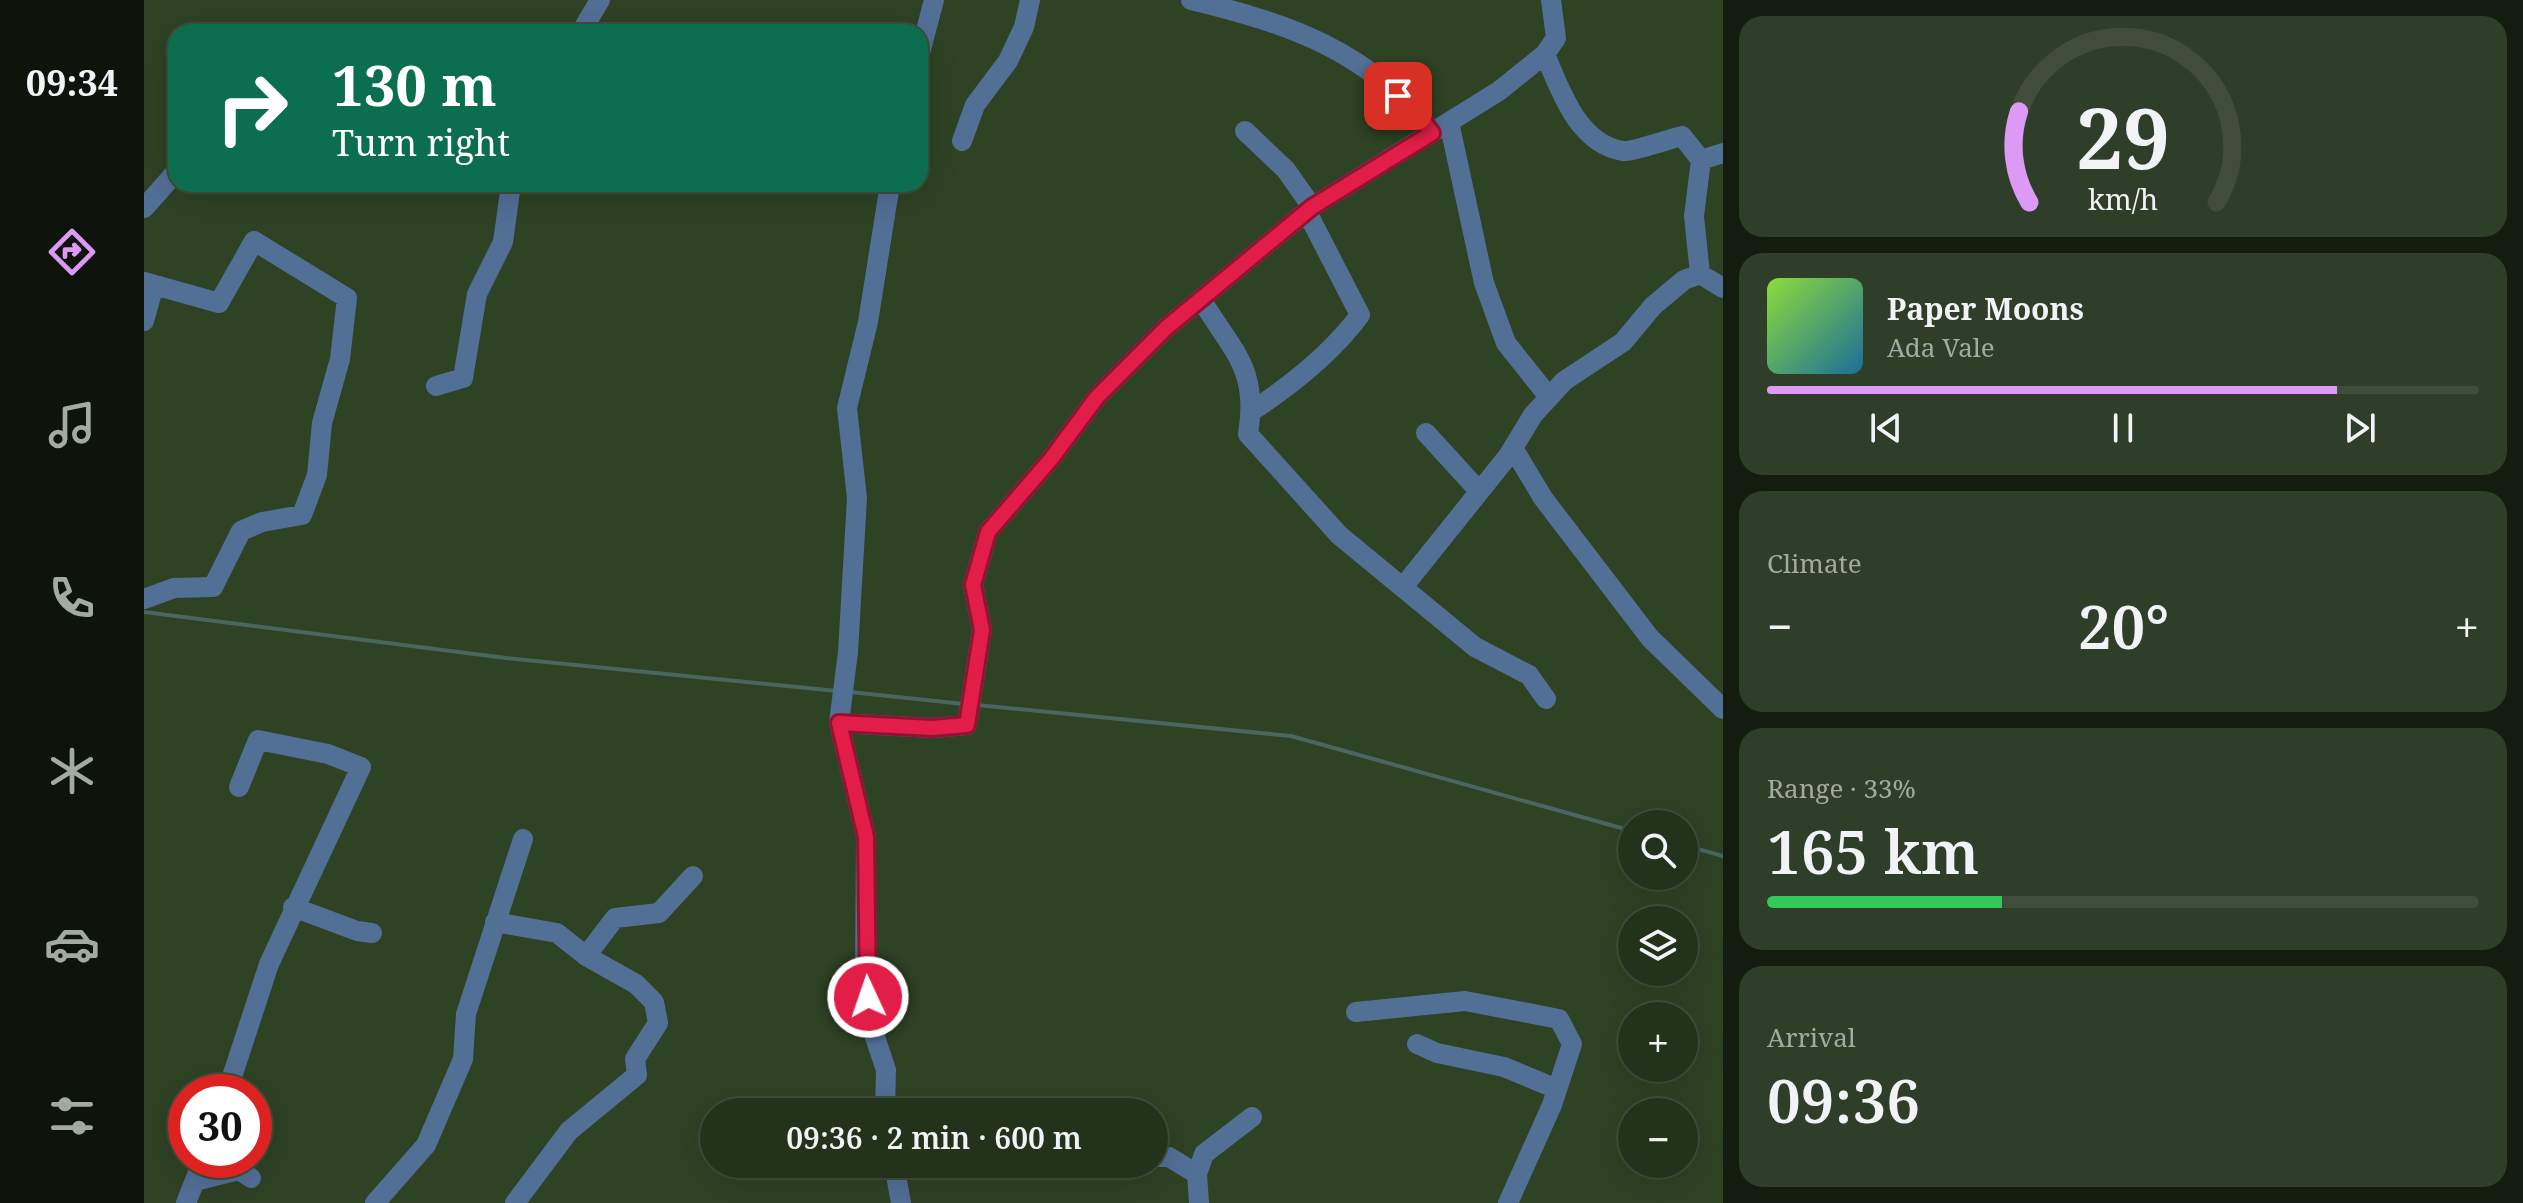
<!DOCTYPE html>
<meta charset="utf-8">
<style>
body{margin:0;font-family:"Noto Serif",serif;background:#2e3e28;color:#f1f3f6;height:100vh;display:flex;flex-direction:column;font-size:30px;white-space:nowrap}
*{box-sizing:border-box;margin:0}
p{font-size:26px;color:#a2aaa3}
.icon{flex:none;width:44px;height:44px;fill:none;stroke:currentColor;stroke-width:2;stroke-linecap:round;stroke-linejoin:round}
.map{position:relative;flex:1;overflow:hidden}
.details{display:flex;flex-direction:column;gap:16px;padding:16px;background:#131c0f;width:800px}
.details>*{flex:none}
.guide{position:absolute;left:24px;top:24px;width:760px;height:168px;border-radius:24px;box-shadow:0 8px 32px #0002,0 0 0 2px #3f4d3a;background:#0b6e4f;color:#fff;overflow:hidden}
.fabs{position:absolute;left:1474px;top:810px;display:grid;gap:16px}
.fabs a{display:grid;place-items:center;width:80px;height:80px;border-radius:50%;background:#22321b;box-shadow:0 8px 32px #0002,0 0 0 2px #3f4d3a;font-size:40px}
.speed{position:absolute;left:24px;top:1074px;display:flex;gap:16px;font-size:40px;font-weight:700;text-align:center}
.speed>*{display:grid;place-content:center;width:104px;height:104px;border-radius:50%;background:#22321b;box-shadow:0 8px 32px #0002,0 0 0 2px #3f4d3a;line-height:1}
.speed .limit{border:12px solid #d22;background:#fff;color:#111}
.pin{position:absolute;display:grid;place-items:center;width:68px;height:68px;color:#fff;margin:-34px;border-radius:16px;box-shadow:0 4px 12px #0006}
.me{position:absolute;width:88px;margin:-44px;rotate:357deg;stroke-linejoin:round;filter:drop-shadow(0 0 6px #0008)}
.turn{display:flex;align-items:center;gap:28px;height:168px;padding:0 32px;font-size:36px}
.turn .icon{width:104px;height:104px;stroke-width:2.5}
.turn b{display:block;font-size:56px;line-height:68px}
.big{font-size:60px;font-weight:600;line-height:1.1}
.details .widget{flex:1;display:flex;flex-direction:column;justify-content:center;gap:12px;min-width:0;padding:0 28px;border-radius:24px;background:#2e3e28}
.details .dial{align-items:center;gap:0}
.dial svg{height:208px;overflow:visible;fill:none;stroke:#3f4d3a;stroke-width:7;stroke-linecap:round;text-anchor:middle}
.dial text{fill:#f1f3f6;stroke:none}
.song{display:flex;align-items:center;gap:24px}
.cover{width:96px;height:96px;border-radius:12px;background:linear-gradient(135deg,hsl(90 70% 55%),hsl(200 70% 35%))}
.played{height:8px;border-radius:4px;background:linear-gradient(90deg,#dc99f5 80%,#3f4d3a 80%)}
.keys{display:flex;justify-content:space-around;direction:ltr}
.heat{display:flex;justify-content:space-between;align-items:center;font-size:44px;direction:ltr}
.charge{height:12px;border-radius:6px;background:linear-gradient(90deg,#34c759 33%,#3f4d3a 0)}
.trip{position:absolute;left:556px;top:1098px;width:468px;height:80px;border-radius:40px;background:#22321b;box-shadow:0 8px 32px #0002,0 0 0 2px #3f4d3a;font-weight:600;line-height:80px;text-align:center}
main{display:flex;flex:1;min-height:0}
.dock{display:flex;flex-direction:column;width:144px;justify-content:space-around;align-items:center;background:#0e140b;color:#a2aaa3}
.dock .icon{width:56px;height:56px}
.dock .active{color:#dc99f5}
.dock b{font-size:36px;color:#f1f3f6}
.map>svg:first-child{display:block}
</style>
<main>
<nav class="dock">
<b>09:34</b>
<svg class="icon active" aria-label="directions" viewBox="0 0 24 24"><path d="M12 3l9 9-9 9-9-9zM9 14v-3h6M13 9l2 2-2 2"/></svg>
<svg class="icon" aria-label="music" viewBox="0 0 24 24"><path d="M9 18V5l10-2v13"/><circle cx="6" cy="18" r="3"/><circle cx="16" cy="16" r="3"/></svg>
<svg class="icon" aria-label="phone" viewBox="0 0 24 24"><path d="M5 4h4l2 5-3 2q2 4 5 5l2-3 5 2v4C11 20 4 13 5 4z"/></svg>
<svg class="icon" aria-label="climate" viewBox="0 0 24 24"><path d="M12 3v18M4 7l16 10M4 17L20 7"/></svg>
<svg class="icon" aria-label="car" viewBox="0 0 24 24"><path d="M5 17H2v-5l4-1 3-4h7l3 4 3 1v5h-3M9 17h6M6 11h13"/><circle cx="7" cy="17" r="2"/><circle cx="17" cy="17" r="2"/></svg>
<svg class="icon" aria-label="filters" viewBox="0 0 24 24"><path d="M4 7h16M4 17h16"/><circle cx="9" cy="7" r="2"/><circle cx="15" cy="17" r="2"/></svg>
</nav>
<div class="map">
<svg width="1579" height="1203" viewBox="0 0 1579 1203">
<rect width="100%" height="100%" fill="#2e4224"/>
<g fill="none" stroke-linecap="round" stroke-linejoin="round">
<path stroke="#4a6660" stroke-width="4" d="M 0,612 L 362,658 L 693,691
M 706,692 L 820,704
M 833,705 L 1147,736 L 1488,831
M 1540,845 L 1579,856"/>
<path stroke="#526f96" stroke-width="20" d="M 1047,0 C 1143,23 1227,51 1288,133
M 437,32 L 456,0
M 776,53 L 790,0
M 1401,54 C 1416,90 1434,144 1479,151 C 1489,152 1525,139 1538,136 L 1557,160 L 1579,153
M 1305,122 L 1340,283 L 1362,343 L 1405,397
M 1101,131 L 1142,170 L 1168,207
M 818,141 L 831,105 L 864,61 L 880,27 L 886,0
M 0,208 L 32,172
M 1556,274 L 1550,216 L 1557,160
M 0,282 L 75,303 L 110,241 L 203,298 L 196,359 L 178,423 L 173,475 L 158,515 L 118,522 L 97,531 L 69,587 L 30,588 L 0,599
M 1057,299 C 1088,351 1115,368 1104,434 L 1195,535 L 1331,647 L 1385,675 L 1402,699
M 0,321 L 10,285
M 292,386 L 319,378 L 333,294 L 359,242 L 367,184
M 1108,411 C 1149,384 1187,354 1216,315 L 1163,212
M 1282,433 L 1335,491
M 1369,448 L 1399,498 L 1506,638 L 1579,709
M 1259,587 L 1364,456 L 1389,415 L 1420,381 L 1479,342 L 1509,306 L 1540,280 L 1556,274 L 1579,288
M 695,723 L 788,728 L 823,725 L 838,630 L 829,585 L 844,532 L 907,459 L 953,397 L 1022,328 L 1168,207 L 1355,91 L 1401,54 L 1412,38 L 1407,0
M 149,907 L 213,931 L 228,933
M 351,922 L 413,933 L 442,956 L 492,984 L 510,1002 L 514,1023 L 491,1059 L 493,1075 L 425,1131 L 371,1203
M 442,956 L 471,918 L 515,913 L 549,876
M 1212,1012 L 1321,1001 L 1415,1019 L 1428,1044 L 1408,1105 L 1364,1203
M 1273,1044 L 1293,1053 L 1360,1067 L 1413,1089
M 83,1092 L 125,964 L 217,767 L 184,754 L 114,740 L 95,787
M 741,1112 L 742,1070 L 730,1034 L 721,979 L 722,837 L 695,723 L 704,652 L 713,498 L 703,408 L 724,322 L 746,184
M 1010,1157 L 1025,1157 L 1053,1174 L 1060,1154 L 1108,1117
M 750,1164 L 757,1203
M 1053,1174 L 1055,1203
M 51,1181 L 95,1170 L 107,1178
M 42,1203 L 59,1160
M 231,1203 L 282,1145 L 319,1059 L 322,1014 L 379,839"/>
</g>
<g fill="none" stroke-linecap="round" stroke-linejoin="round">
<defs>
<path id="route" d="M 724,997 L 722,837 L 695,723 L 788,728 L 823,725 L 838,630 L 829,585 L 844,532 L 907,459 L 953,397 L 1022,328 L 1168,207 L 1288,133 L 1267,105 L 1254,96"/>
</defs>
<use href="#route" stroke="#92132f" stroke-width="20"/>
<use href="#route" stroke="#e11d48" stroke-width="14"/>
</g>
</svg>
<div class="fabs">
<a><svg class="icon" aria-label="search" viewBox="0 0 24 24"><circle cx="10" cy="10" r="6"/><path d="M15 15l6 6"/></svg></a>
<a><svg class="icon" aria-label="layers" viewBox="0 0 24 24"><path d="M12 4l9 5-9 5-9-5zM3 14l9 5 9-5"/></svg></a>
<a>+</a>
<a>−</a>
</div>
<div class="speed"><div class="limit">30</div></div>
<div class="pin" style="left:1254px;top:96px;background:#d93025"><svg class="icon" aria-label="arrive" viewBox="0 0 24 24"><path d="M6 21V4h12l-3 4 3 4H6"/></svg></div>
<svg class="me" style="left:724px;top:997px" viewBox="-20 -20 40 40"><circle r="17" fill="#e11d48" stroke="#fff" stroke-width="3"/><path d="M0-11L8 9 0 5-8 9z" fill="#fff"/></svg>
<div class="trip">09:36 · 2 min · 600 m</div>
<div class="guide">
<div class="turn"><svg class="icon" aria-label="right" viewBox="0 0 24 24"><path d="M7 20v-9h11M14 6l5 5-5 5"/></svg><div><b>130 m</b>Turn right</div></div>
</div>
</div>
<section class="details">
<div class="widget dial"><svg viewBox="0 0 100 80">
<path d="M14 69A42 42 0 1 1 86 69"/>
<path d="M14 69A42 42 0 0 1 10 34" stroke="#dc99f5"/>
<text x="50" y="56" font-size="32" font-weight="700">29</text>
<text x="50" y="72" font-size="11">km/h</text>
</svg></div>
<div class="widget">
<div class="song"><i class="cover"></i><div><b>Paper Moons</b><p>Ada Vale</p></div></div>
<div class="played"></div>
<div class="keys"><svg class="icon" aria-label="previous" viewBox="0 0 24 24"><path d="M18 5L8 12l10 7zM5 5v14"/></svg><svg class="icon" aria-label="pause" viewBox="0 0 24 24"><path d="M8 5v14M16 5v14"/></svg><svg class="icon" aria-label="next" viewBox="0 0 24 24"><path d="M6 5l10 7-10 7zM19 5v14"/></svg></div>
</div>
<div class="widget"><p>Climate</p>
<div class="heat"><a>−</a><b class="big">20°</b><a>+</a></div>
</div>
<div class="widget"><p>Range · 33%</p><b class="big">165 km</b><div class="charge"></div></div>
<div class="widget"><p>Arrival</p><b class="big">09:36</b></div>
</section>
</main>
